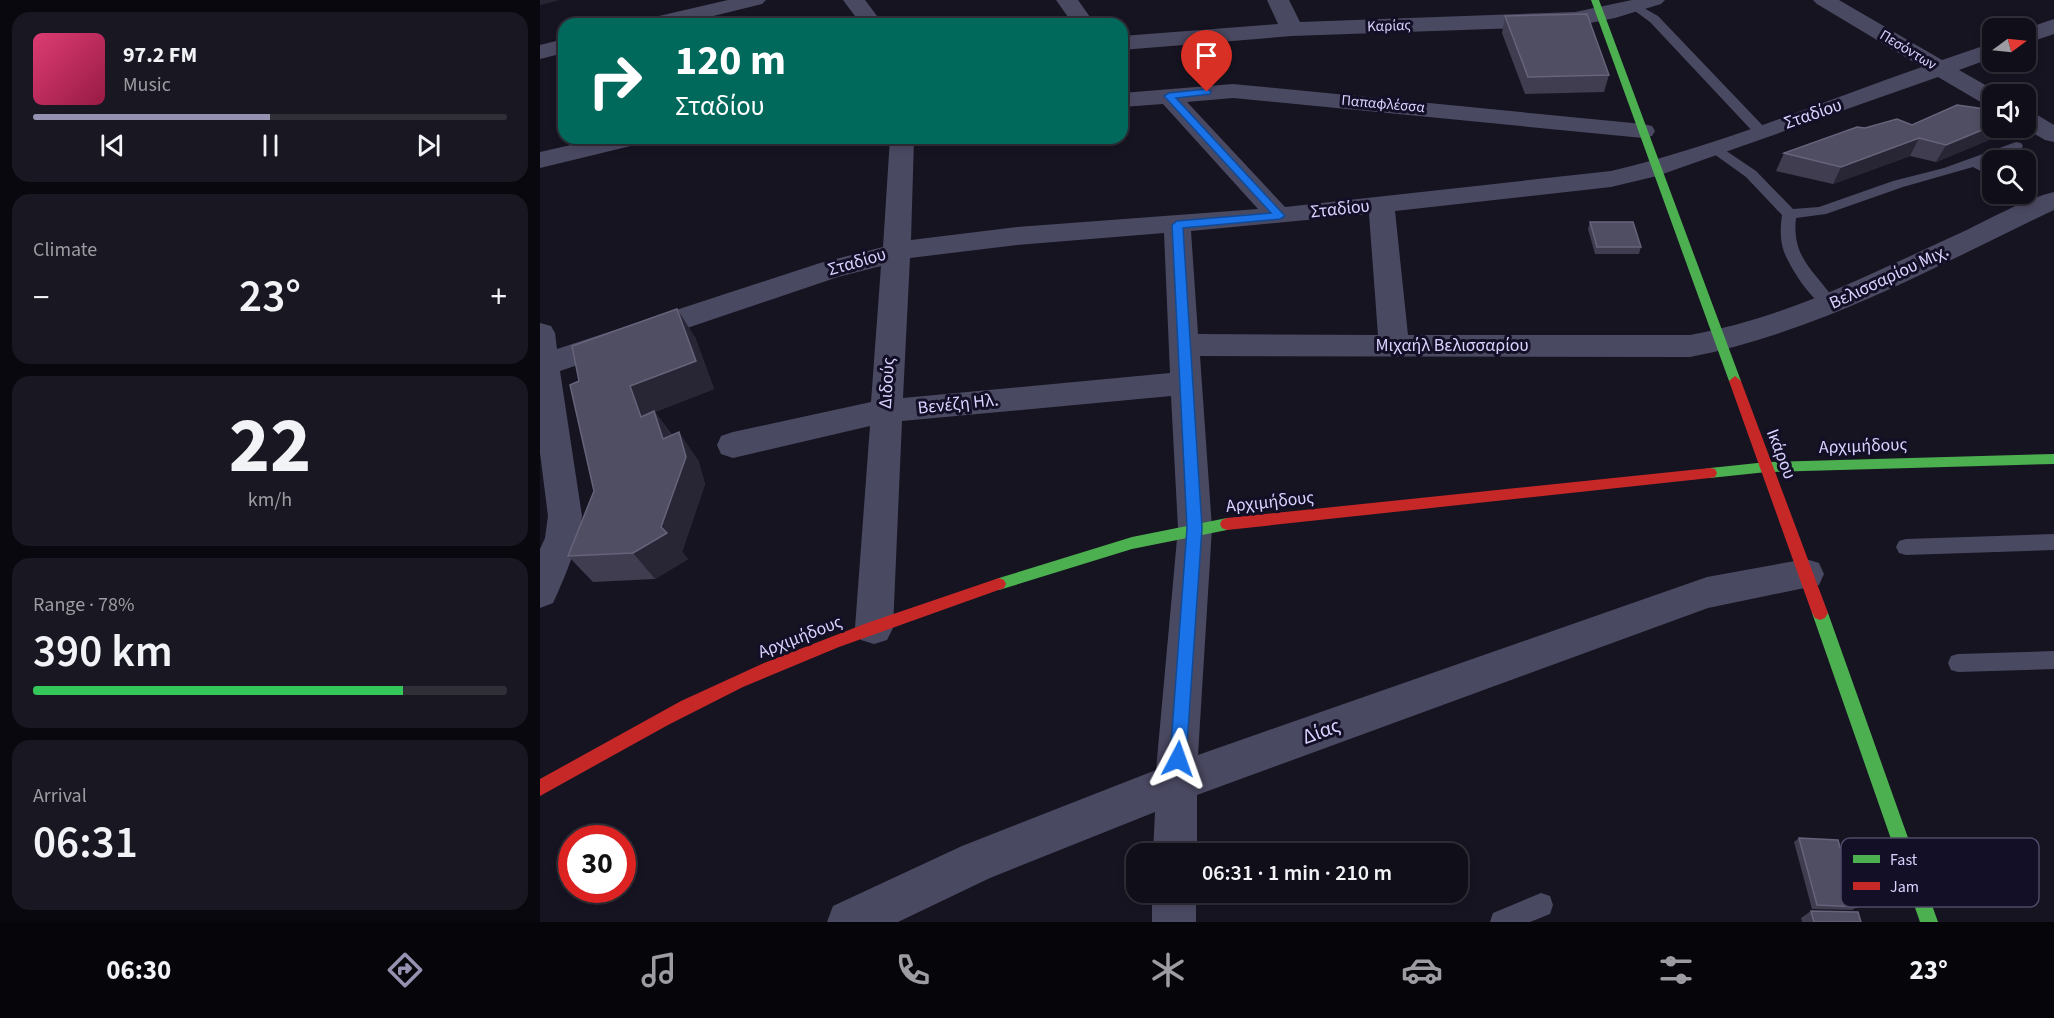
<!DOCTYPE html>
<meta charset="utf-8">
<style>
body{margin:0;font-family:"Source Sans 3",sans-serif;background:#191822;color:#f1f3f6;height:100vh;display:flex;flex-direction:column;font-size:22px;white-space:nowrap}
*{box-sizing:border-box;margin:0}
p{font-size:20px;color:#9c9ca2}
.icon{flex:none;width:33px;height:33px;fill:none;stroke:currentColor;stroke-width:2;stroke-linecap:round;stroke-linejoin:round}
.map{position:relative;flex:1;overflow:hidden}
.drawer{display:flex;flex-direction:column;gap:12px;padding:12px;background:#09080e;width:540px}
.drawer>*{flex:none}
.guide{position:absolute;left:18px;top:18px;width:570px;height:126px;border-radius:18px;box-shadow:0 3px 9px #0003,0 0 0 2px #302f38;background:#00695c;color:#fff;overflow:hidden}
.needle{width:39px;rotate:75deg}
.buttons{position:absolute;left:1442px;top:18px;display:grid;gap:12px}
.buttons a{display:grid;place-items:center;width:54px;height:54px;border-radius:12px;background:#100f19;box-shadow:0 3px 9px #0003,0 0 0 2px #302f38;font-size:30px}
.speed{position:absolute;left:18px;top:825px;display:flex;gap:12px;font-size:30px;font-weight:700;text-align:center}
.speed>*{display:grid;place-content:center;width:78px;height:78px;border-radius:50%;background:#100f19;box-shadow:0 3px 9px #0003,0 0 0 2px #302f38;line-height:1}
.speed .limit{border:9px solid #d22;background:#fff;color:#111}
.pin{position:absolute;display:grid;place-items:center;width:51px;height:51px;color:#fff;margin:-62px -26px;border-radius:50% 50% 50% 0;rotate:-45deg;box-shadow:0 0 6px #0007}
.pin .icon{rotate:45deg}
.me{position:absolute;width:66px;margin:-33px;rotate:4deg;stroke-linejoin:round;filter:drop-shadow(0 0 4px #0008)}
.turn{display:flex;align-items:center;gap:21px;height:126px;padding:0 18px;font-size:27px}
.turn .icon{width:78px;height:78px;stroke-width:2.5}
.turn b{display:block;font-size:42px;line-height:51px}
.big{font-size:45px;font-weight:600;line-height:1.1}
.drawer .tile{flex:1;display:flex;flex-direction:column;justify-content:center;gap:9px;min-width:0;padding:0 21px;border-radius:18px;background:#191822}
.drawer .dial{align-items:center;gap:0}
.dial b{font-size:78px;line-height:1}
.song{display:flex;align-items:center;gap:18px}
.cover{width:72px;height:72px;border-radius:9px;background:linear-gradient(135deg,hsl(340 70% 55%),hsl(340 70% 35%))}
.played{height:6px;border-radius:3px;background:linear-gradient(90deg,#9591b1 50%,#302f38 50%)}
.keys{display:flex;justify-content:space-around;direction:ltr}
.heat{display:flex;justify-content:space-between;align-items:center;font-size:33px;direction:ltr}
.charge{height:9px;border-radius:4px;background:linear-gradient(90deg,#34c759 78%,#302f38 0)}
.trip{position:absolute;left:586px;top:843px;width:342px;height:60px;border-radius:18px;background:#100f19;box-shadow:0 3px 9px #0003,0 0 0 2px #302f38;font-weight:600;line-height:60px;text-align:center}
.tabs{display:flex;height:96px;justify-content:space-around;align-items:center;background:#06060a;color:#9c9ca2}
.tabs .icon{width:42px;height:42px}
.tabs .on{color:#9591b1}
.tabs b{font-size:27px;color:#f1f3f6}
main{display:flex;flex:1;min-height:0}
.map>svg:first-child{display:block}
</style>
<main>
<section class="drawer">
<div class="tile">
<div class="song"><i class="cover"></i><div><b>97.2 FM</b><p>Music</p></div></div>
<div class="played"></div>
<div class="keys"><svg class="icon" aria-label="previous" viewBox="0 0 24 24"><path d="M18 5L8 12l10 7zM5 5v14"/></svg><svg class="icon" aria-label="pause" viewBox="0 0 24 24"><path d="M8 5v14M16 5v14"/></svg><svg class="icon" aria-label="next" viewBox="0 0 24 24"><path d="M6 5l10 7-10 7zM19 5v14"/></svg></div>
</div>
<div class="tile"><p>Climate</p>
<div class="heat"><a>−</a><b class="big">23°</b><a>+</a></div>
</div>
<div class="tile dial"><b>22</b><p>km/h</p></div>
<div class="tile"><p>Range · 78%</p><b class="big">390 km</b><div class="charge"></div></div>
<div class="tile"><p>Arrival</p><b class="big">06:31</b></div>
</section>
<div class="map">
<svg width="1514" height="922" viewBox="0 0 1514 922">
<rect width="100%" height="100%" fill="#161421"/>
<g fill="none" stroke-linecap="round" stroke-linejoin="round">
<path fill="#4a4962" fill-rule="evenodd" d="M 1095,3 L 1118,16 L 1226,129 L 1228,132 L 1226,135 L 1216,135 L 1110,22 L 1091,8 L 1089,6 Z
M 1476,142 L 1481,143 L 1483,146 L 1481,149 L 1445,162 L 1452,167 L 1452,177 L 1433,167 L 1363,187 L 1286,214 L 1256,218 C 1251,260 1278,273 1297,304 L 1295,308 C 1277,313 1250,267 1244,252 C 1240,240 1240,228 1242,215 L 1206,177 L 1167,149 L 1174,145 L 1179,146 L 1216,171 L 1253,209 L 1279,207 L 1353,181 L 1404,168 Z
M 1485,190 L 1506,203 L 1508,206 L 1506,209 L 1496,209 L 1475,194 L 1485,194 Z
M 1514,534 L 1514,550 L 1366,555 L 1359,553 L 1356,547 L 1359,541 L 1366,539 Z
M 1514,651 L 1514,669 L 1418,672 L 1411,670 L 1408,663 L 1411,656 L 1418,654 Z
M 1001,893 L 1010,896 L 1013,905 L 1010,914 L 990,922 L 950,922 L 953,913 Z"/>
<path fill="#4a4962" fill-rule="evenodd" d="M 188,0 L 226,0 L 222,4 L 141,24 L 103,24 L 106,19 Z
M 303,0 L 325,0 L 343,24 L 321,24 Z
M 516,0 L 538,0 L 555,24 L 533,24 Z
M 727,0 L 749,0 L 760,22 L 1035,12 L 1092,0 L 1125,0 L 1121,4 L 1075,18 L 1035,26 L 752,36 L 582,50 L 582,36 L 738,24 Z
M 1273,0 L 1299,0 L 1402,60 L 1452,43 L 1452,58 L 1419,70 L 1461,94 L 1452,94 L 1452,106 L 1444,104 L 1398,77 L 1117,176 L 1071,187 L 855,211 L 868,335 L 1150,335 C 1246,318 1330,274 1418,234 C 1449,220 1481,200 1514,192 L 1514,210 C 1396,266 1279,332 1150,357 L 660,356 L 672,528 L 658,755 L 1167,577 L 1266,559 L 1279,563 L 1284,574 L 1279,585 L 1168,608 L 657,795 L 657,854 L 613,854 L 615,812 L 450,878 L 358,922 L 287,922 L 293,906 L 422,846 L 616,770 L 638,528 L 631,396 L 362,421 L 353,628 L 347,640 L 334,644 L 321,640 L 315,628 L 330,426 L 193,458 L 181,454 L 177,445 L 181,436 L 193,432 L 331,402 L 341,266 L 298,277 L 20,371 L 42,516 C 38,546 26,575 13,603 L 0,608 L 0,549 L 5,538 L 8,516 L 0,453 L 0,323 L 11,326 L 15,333 L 17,349 L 280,263 L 343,247 L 350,138 L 374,138 L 371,240 L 477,227 L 718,209 L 623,104 L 582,107 L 582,93 L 693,84 L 1103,124 L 1112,126 L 1115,131 L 1112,136 L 1103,138 L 693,98 L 647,102 L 745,207 L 1071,171 C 1177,146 1279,103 1382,67 L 1277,4 ZM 829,214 L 838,335 L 658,334 L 651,231 ZM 624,233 L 630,373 L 363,398 L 370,258 L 477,245 Z
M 1514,19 L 1514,34 L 1485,44 L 1485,29 Z
M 24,39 L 24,53 L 0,59 L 0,45 Z
M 1485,111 L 1494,113 L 1514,125 L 1514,142 L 1505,140 L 1484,128 Z
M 62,138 L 106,138 L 103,143 L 0,168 L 0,152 Z
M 612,892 L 656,892 L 656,922 L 612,922 Z"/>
<path fill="#4caf50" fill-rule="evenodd" d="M 1051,0 L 1059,0 L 1201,381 L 1199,384 L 1195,386 L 1189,381 Z
M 1514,454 L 1514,464 L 1227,472 L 1170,478 L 1165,477 L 1163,473 L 1165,469 L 1170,468 L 1227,462 Z
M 687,518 L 692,520 L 694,524 L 692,528 L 687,530 L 592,549 L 459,590 L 454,588 L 452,584 L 454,580 L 459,578 L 592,537 Z
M 1280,606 L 1285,608 L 1288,613 L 1398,922 L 1380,922 L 1272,613 L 1275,608 Z"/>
<path fill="#c62828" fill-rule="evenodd" d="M 1195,376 L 1201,381 L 1288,613 L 1285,618 L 1280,620 L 1275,618 L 1272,613 L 1189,381 Z
M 1170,468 L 1175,469 L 1177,473 L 1175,477 L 1170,478 L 687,530 L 682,528 L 680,524 L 682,520 L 687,518 Z
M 459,578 L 464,580 L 466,584 L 464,588 L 299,647 L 203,687 L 128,725 L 0,796 L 0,779 L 141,701 L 224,663 L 327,623 Z"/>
</g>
<path fill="#403d50" d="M 965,16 L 1069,75 L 1064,92 L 985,94 L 962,33 Z
M 1372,125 L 1468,132 L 1396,162 L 1370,156 L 1293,184 L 1236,171 L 1244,153 L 1325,128 Z
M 1050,222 L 1101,247 L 1099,254 L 1055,254 L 1048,229 Z
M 155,337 L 174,389 L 115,412 L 132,435 L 158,460 L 165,484 L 142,552 L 148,559 L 115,579 L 53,582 L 28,556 L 54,491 Z
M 1259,838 L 1317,907 L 1312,910 L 1272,909 L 1254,842 Z
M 1271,911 L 1321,922 L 1262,922 L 1261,918 Z"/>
<path fill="#282635" d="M 0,0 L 20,0 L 0,5 Z
M 1452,126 L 1452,128 L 1471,128 L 1468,132 L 1396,162 L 1406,145 Z
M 1379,138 L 1370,156 L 1293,184 L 1301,167 Z
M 137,309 L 155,337 L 174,389 L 115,412 L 134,439 L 143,466 L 101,417 L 90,386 Z
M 139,432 L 158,460 L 165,484 L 142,552 L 148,559 L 115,579 L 93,553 L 121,527 Z"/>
<path fill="#504e63" stroke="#66637b" stroke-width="1.5" d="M 1047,14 L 1069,75 L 988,77 L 965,16 Z
M 1417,105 L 1452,110 L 1452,126 L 1406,145 L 1379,138 L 1301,167 L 1244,153 L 1317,127 L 1325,128 L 1357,119 L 1372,125 Z
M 1050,222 L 1093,222 L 1101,247 L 1057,247 Z
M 137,309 L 156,361 L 90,386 L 101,417 L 114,411 L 123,439 L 139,432 L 146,457 L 121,527 L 127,533 L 93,553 L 28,556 L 54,491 L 30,385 L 39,381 L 32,346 Z
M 1259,838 L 1298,840 L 1317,907 L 1277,905 Z
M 1271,911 L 1318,912 L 1321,922 L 1274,922 Z"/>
<path fill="#1a73e8" stroke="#114b97" stroke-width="1.5" d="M 667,89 L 671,92 L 670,94 L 636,98 L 745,216 L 740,219 L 643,228 L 662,528 L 646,759 L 644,765 L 638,767 L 632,765 L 630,759 L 647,528 L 632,225 L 637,221 L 731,213 L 624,96 L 629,93 Z"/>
<g text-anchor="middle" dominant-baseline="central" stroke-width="6" stroke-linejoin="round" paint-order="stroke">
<g font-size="15" fill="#d9d4ff" stroke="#130f26">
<text transform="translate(849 26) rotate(-2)">Καρίας</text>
<text transform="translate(1368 50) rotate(31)">Πεσόντων</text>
<text transform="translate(843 104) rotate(5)">Παπαφλέσσα</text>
</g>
<g font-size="18" fill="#d9d4ff" stroke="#130f26">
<text transform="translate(1273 114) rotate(-19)">Σταδίου</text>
<text transform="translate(800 209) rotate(-6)">Σταδίου</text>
<text transform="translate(317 262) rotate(-16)">Σταδίου</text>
<text transform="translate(1349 277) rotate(-25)">Βελισσαρίου Μιχ.</text>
<text x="912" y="345">Μιχαήλ Βελισσαρίου</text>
<text transform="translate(347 383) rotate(-86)">Διδούς</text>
<text transform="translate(418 404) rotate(-6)">Βενέζη Ηλ.</text>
<text transform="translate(1323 446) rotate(-2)">Αρχιμήδους</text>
<text transform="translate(1241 454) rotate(69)">Ικάρου</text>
<text transform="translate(730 502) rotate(-6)">Αρχιμήδους</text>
<text transform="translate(260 637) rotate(-21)">Αρχιμήδους</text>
</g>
<g font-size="21" fill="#d9d4ff" stroke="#130f26">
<text transform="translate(781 731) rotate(-20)">Δίας</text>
</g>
</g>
<rect x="1301" y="838" width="198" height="69" rx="9" fill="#130f26" stroke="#4e4a67" stroke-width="1.5"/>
<rect x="1313" y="855" width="27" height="8" fill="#4caf50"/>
<rect x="1313" y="882" width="27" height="8" fill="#c62828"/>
<g font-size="16" fill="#d9d4ff">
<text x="1350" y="865">Fast</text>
<text x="1350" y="892">Jam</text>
</g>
</svg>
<div class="buttons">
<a><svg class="needle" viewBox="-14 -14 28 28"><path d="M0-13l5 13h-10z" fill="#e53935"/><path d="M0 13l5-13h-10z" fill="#9c9ca2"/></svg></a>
<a><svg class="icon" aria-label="sound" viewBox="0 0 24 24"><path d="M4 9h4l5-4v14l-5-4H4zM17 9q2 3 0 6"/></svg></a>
<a><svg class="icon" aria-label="search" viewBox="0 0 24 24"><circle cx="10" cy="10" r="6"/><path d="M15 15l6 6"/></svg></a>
</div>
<div class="speed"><div class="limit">30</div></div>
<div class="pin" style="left:667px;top:92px;background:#d93025"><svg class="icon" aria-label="arrive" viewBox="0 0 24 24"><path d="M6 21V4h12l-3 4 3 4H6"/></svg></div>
<svg class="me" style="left:638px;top:759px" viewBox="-20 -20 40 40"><path d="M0-17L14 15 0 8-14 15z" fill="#1a73e8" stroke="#fff" stroke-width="4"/></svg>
<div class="trip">06:31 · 1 min · 210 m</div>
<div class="guide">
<div class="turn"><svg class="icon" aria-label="right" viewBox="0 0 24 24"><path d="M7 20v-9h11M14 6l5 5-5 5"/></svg><div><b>120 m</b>Σταδίου</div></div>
</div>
</div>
</main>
<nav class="tabs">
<b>06:30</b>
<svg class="icon on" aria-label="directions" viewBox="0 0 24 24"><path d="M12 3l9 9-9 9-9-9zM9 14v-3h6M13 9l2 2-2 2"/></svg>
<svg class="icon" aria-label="music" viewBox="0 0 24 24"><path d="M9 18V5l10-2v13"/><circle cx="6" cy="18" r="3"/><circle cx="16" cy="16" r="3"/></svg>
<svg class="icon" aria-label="phone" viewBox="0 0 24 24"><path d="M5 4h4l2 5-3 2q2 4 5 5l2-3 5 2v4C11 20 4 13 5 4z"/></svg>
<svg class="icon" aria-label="climate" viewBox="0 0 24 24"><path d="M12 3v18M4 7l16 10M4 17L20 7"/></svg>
<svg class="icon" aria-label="car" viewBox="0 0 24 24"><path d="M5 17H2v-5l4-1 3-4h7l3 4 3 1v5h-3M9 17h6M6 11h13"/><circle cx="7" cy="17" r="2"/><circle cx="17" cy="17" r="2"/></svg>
<svg class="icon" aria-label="filters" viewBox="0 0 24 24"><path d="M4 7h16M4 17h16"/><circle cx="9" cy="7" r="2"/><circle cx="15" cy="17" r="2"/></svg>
<b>23°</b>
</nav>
